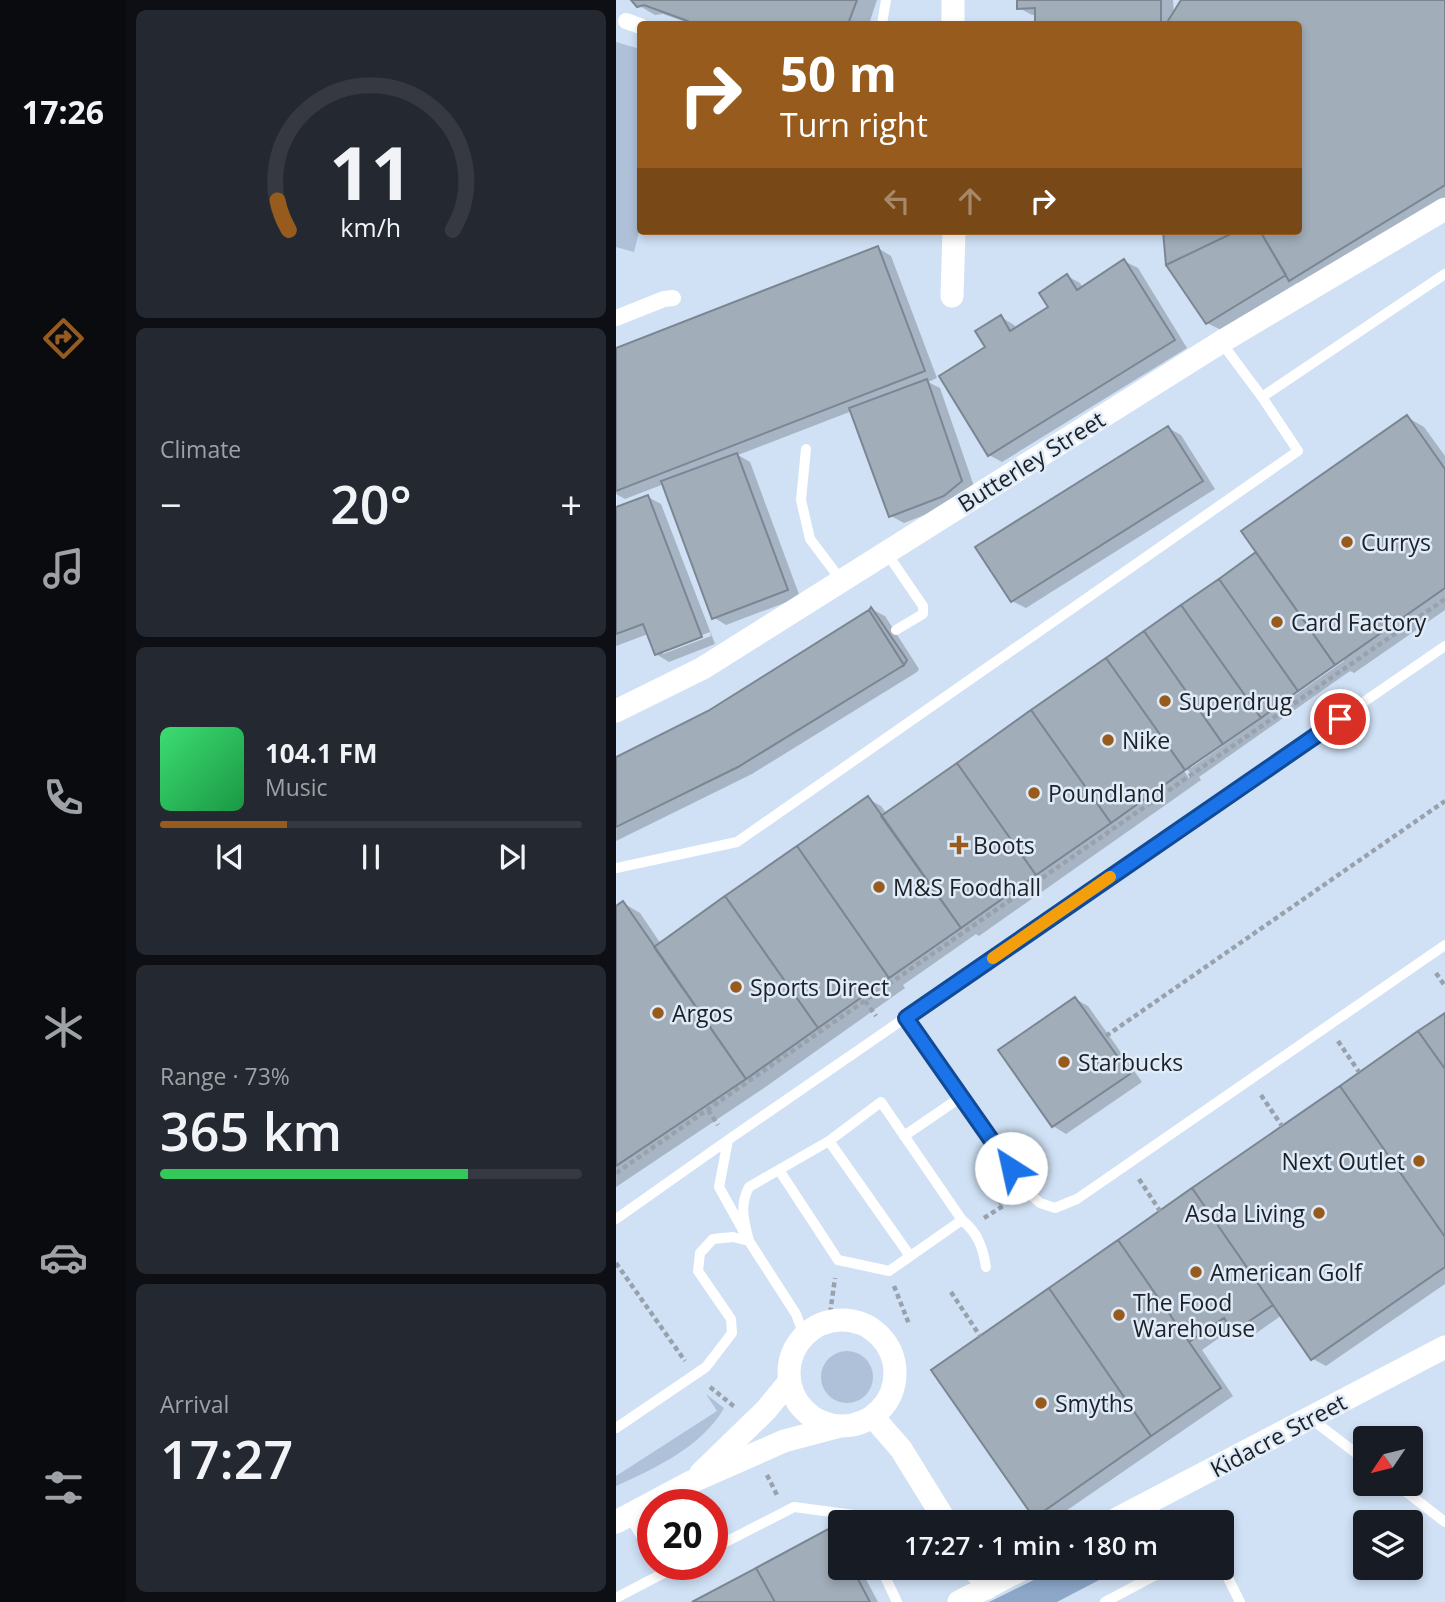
<!DOCTYPE html>
<meta charset="utf-8">
<style>
body{margin:0;font-family:"Open Sans",sans-serif;background:#242831;color:#f1f3f6;height:100vh;display:flex;flex-direction:column;font-size:26px;white-space:nowrap}
*{box-sizing:border-box;margin:0}
p{font-size:23px;color:#9ea1a6}
.icon{flex:none;width:38px;height:38px;fill:none;stroke:currentColor;stroke-width:2;stroke-linecap:round;stroke-linejoin:round}
.map{position:relative;flex:1;overflow:hidden}
.details{display:flex;flex-direction:column;gap:10px;padding:10px;background:#0d0f14;width:490px}
.details>*{flex:none}
.guide{position:absolute;left:21px;top:21px;width:665px;height:214px;border-radius:7px;box-shadow:0 4px 10px #0003;background:#975c1d;color:#fff;overflow:hidden}
.needle{width:46px;rotate:235deg}
.buttons{position:absolute;left:737px;top:1426px;display:grid;gap:14px}
.buttons a{display:grid;place-items:center;width:70px;height:70px;border-radius:7px;background:#171b24;box-shadow:0 4px 10px #0003;font-size:35px}
.speed{position:absolute;left:21px;top:1489px;display:flex;gap:14px;font-size:35px;font-weight:700;text-align:center}
.speed>*{display:grid;place-content:center;width:91px;height:91px;border-radius:50%;background:#171b24;box-shadow:0 4px 10px #0003;line-height:1}
.speed .limit{border:10px solid #d22;background:#fff;color:#111}
.pin{position:absolute;display:grid;place-items:center;width:60px;height:60px;color:#fff;margin:-30px;border:4px solid #fff;border-radius:50%;box-shadow:0 2px 7px #0007}
.me{position:absolute;width:77px;margin:-38px;rotate:325deg;stroke-linejoin:round;filter:drop-shadow(0 0 5px #0008)}
.turn{display:flex;align-items:center;gap:24px;height:147px;padding:0 28px;font-size:32px}
.turn .icon{width:91px;height:91px;stroke-width:2.5}
.turn b{display:block;font-size:49px;line-height:60px}
.lanes{display:flex;align-items:center;height:66px;padding:0 28px;background:#0003;justify-content:center;gap:35px;direction:ltr}
.lanes .off{opacity:.35}
.big{font-size:52px;font-weight:600;line-height:1.1}
.details .tile{flex:1;display:flex;flex-direction:column;justify-content:center;gap:10px;min-width:0;padding:0 24px;border-radius:10px;background:#242831}
.details .dial{align-items:center;gap:0}
.dial svg{height:182px;overflow:visible;fill:none;stroke:#363941;stroke-width:7;stroke-linecap:round;text-anchor:middle}
.dial text{fill:#f1f3f6;stroke:none}
.song{display:flex;align-items:center;gap:21px}
.cover{width:84px;height:84px;border-radius:10px;background:linear-gradient(135deg,hsl(140 70% 55%),hsl(140 70% 35%))}
.played{height:7px;border-radius:4px;background:linear-gradient(90deg,#975c1d 30%,#363941 30%)}
.keys{display:flex;justify-content:space-around;direction:ltr}
.heat{display:flex;justify-content:space-between;align-items:center;font-size:38px;direction:ltr}
.charge{height:10px;border-radius:5px;background:linear-gradient(90deg,#34c759 73%,#363941 0)}
.trip{position:absolute;left:212px;top:1510px;width:406px;height:70px;border-radius:7px;background:#171b24;box-shadow:0 4px 10px #0003;font-weight:600;line-height:70px;text-align:center}
main{display:flex;flex:1;min-height:0}
.tabs{display:flex;flex-direction:column;width:126px;justify-content:space-around;align-items:center;background:#090b0e;color:#9ea1a6}
.tabs .icon{width:49px;height:49px}
.tabs .selected{color:#975c1d}
.tabs b{font-size:32px;color:#f1f3f6}
.map>svg:first-child{display:block}
</style>
<main>
<nav class="tabs">
<b>17:26</b>
<svg class="icon selected" aria-label="directions" viewBox="0 0 24 24"><path d="M12 3l9 9-9 9-9-9zM9 14v-3h6M13 9l2 2-2 2"/></svg>
<svg class="icon" aria-label="music" viewBox="0 0 24 24"><path d="M9 18V5l10-2v13"/><circle cx="6" cy="18" r="3"/><circle cx="16" cy="16" r="3"/></svg>
<svg class="icon" aria-label="phone" viewBox="0 0 24 24"><path d="M5 4h4l2 5-3 2q2 4 5 5l2-3 5 2v4C11 20 4 13 5 4z"/></svg>
<svg class="icon" aria-label="climate" viewBox="0 0 24 24"><path d="M12 3v18M4 7l16 10M4 17L20 7"/></svg>
<svg class="icon" aria-label="car" viewBox="0 0 24 24"><path d="M5 17H2v-5l4-1 3-4h7l3 4 3 1v5h-3M9 17h6M6 11h13"/><circle cx="7" cy="17" r="2"/><circle cx="17" cy="17" r="2"/></svg>
<svg class="icon" aria-label="filters" viewBox="0 0 24 24"><path d="M4 7h16M4 17h16"/><circle cx="9" cy="7" r="2"/><circle cx="15" cy="17" r="2"/></svg>
</nav>
<section class="details">
<div class="tile dial"><svg viewBox="0 0 100 80">
<path d="M14 69A42 42 0 1 1 86 69"/>
<path d="M14 69A42 42 0 0 1 9 56" stroke="#975c1d"/>
<text x="50" y="56" font-size="32" font-weight="700">11</text>
<text x="50" y="72" font-size="11">km/h</text>
</svg></div>
<div class="tile"><p>Climate</p>
<div class="heat"><a>−</a><b class="big">20°</b><a>+</a></div>
</div>
<div class="tile">
<div class="song"><i class="cover"></i><div><b>104.1 FM</b><p>Music</p></div></div>
<div class="played"></div>
<div class="keys"><svg class="icon" aria-label="previous" viewBox="0 0 24 24"><path d="M18 5L8 12l10 7zM5 5v14"/></svg><svg class="icon" aria-label="pause" viewBox="0 0 24 24"><path d="M8 5v14M16 5v14"/></svg><svg class="icon" aria-label="next" viewBox="0 0 24 24"><path d="M6 5l10 7-10 7zM19 5v14"/></svg></div>
</div>
<div class="tile"><p>Range · 73%</p><b class="big">365 km</b><div class="charge"></div></div>
<div class="tile"><p>Arrival</p><b class="big">17:27</b></div>
</section>
<div class="map">
<svg width="829" height="1602" viewBox="0 0 829 1602">
<rect width="100%" height="100%" fill="#e0ebf9"/>
<path fill="#d0e1f5" fill-rule="evenodd" d="M 0,0 L 829,0 L 829,1602 L 0,1602 ZM 24,24 L 682,24 L 682,231 L 24,231 ZM 749,1438 L 794,1438 L 794,1484 L 749,1484 ZM 37,1505 L 96,1505 L 96,1564 L 37,1564 ZM 224,1522 L 606,1522 L 606,1568 L 224,1568 ZM 749,1522 L 794,1522 L 794,1568 L 749,1568 Z"/>
<path fill="#aec1d8" d="M 0,42 L 24,49 L 24,228 L 18,252 L 0,247 Z
M205 1377a26 26 0 1 1 52 0a26 26 0 1 1-52 0Z
M 90,1394 L 108,1408 C 87,1446 38,1469 0,1486 L 0,1476 L 101,1411 Z"/>
<path fill="#8ca7c8" d="M 442,1568 L 506,1568 L 441,1602 L 373,1602 Z"/>
<path fill="#0003" fill-rule="evenodd" d="M 18,0 L 261,0 L 253,24 L 75,24 L 47,14 L 39,15 L 22,5 Z
M 403,0 L 557,0 L 558,16 L 567,0 L 829,0 L 829,201 L 688,287 L 681,283 L 605,330 L 591,323 L 549,231 L 682,231 L 682,24 L 421,24 L 421,15 L 416,15 L 403,8 Z
M 262,248 L 275,256 L 321,378 L 312,382 L 324,388 L 359,489 L 342,502 L 288,523 L 275,516 L 236,411 L 122,455 L 134,462 L 184,597 L 110,625 L 97,617 L 48,484 L 9,499 L 0,494 L 0,350 Z
M 508,261 L 522,268 L 571,348 L 386,462 L 373,455 L 371,347 L 385,317 L 398,325 L 401,328 L 434,307 L 451,276 L 464,283 L 467,288 Z
M 791,417 L 808,427 L 829,456 L 829,610 L 738,673 L 734,671 L 583,777 L 585,780 L 363,936 L 360,934 L 287,985 L 289,988 L 148,1088 L 0,1187 L 0,908 L 7,903 L 24,913 L 45,944 L 252,799 L 265,806 L 271,814 L 640,554 ZM 726,658 L 728,661 L 575,768 L 575,764 ZM 498,672 L 502,672 L 576,776 L 573,778 Z
M 552,428 L 565,435 L 599,489 L 410,608 L 396,601 Z
M 32,497 L 45,504 L 99,644 L 53,662 L 40,654 L 32,634 L 0,646 L 0,509 ZM 94,632 L 95,636 L 47,654 L 47,650 Z
M 255,609 L 269,616 L 303,669 L 301,672 L 136,774 L 0,841 L 0,759 L 93,713 Z
M 459,999 L 472,1006 L 526,1082 L 450,1134 L 437,1126 Z
M 829,1015 L 829,1284 L 710,1366 L 697,1359 L 666,1315 L 632,1339 L 617,1328 L 586,1350 L 617,1396 L 434,1522 L 429,1522 L 419,1516 L 317,1370 Z
M 214,1530 L 224,1536 L 224,1568 L 244,1568 L 262,1602 L 80,1602 Z"/>
<path fill="#a2adba" stroke="#7c8693" stroke-width="2" d="M 15,0 L 241,0 L 232,24 L 74,24 L 72,21 L 28,5 L 21,7 Z
M 401,0 L 545,0 L 545,24 L 419,24 L 419,8 L 401,9 Z
M 565,0 L 829,0 L 829,185 L 673,281 L 644,231 L 682,231 L 682,24 L 550,24 Z
M 547,231 L 621,231 L 550,265 Z
M 621,231 L 644,231 L 670,275 L 590,324 L 550,265 Z
M 262,246 L 309,371 L 0,491 L 0,348 Z
M 508,259 L 559,340 L 372,456 L 323,376 L 369,347 L 359,331 L 385,315 L 394,331 L 432,307 L 423,293 L 451,274 L 461,290 Z
M 311,379 L 346,481 L 328,496 L 273,517 L 233,408 Z
M 791,415 L 829,469 L 829,588 L 719,665 L 625,531 Z
M 552,426 L 587,481 L 395,602 L 359,547 Z
M 121,453 L 172,590 L 96,619 L 45,481 Z
M 32,495 L 86,637 L 39,655 L 27,624 L 0,634 L 0,507 Z
M 640,552 L 719,665 L 682,691 L 603,579 Z
M 603,579 L 682,691 L 645,718 L 565,605 Z
M 565,605 L 645,718 L 607,744 L 528,631 Z
M 255,607 L 291,660 L 288,665 L 253,610 Z
M 253,610 L 288,665 L 122,767 L 0,827 L 0,757 L 92,711 Z
M 528,631 L 607,744 L 569,770 L 490,658 Z
M 490,658 L 569,770 L 495,823 L 415,710 Z
M 415,710 L 495,823 L 420,875 L 341,763 Z
M 341,763 L 420,875 L 345,928 L 265,816 Z
M 252,796 L 345,928 L 273,978 L 181,846 Z
M 181,846 L 273,978 L 202,1028 L 109,896 Z
M 109,896 L 202,1028 L 130,1079 L 38,947 Z
M 7,901 L 130,1079 L 0,1166 L 0,906 Z
M 459,997 L 514,1074 L 436,1127 L 382,1050 Z
M 829,1013 L 829,1069 L 802,1031 Z
M 802,1031 L 829,1069 L 829,1237 L 724,1086 Z
M 724,1086 L 829,1237 L 829,1267 L 695,1360 L 576,1188 Z
M 576,1188 L 657,1305 L 617,1332 L 608,1318 L 573,1342 L 502,1240 Z
M 502,1240 L 605,1388 L 535,1436 L 433,1288 Z
M 433,1288 L 535,1436 L 418,1518 L 315,1370 Z
M 214,1528 L 224,1546 L 224,1568 L 236,1568 L 254,1602 L 159,1602 L 140,1568 Z
M 140,1568 L 159,1602 L 76,1602 Z"/>
<g fill="none" stroke-linecap="round" stroke-linejoin="round">
<path stroke="#99a1ac" stroke-width="4.5" stroke-dasharray="5 3.5" stroke-linecap="butt" d="M 820,973 L 829,986
M 249,1001 L 260,1016
M 490,1036 L 829,801
M 722,1041 L 743,1072
M 645,1095 L 666,1126
M 92,1110 L 102,1125
M 0,1173 L 829,599
M 523,1179 L 544,1211
M 368,1218 L 387,1206 L 371,1186 L 378,1176
M 0,1263 L 69,1361
M 278,1286 L 293,1324
M 335,1292 L 364,1336
M 213,1321 L 219,1278
M 94,1387 L 120,1408
M 151,1475 L 161,1495"/>
<path stroke="#fff" stroke-width="10" d="M 266,24 L 270,0
M 605,342 L 646,397 L 829,274
M 190,449 L 185,500 L 194,539 L 225,580
M 270,552 L 307,606 L 307,614 L 280,630
M 0,868 L 121,842 L 682,451 L 646,397
M 290,1018 L 413,1193 L 424,1203 L 439,1208 L 461,1199 L 829,945
M 288,1136 L 345,1097
M 213,1141 L 294,1256
M 0,1219 L 112,1140
M 346,1220 C 362,1233 367,1248 370,1267
M 188,1335 L 180,1314 L 133,1241 L 103,1187 L 112,1140 L 829,646
M 694,1418 L 749,1460
M 0,1428 L 90,1367 L 116,1333 L 115,1319 L 82,1271 L 84,1253 L 97,1239 L 117,1237 L 133,1241 C 128,1221 123,1206 133,1187 L 213,1141 L 265,1102 L 346,1220 L 273,1271 L 222,1260 L 163,1170
M 780,1484 L 829,1522
M 13,1515 L 37,1557
M 96,1549 L 178,1507 L 238,1515 L 242,1522
M 606,1566 L 624,1602
M 265,1568 L 281,1602
M 0,1598 L 65,1564
M 489,1602 L 553,1568"/>
<path stroke="#fff" stroke-width="16" d="M 10,21 L 24,26
M 0,318 L 48,299 L 57,298"/>
<path stroke="#fff" stroke-width="23" d="M 337,0 L 337,24
M 336,296 L 338,231
M 0,711 L 87,668 L 605,342 L 829,209
M173 1373a53 53 0 1 1 106 0a53 53 0 1 1-106 0Z
M 257,1417 L 285,1449 L 330,1522
M 85,1473 L 150,1410 L 173,1382
M 0,1522 L 75,1482 L 168,1441 L 221,1427
M 495,1522 L 829,1347
M 358,1568 L 371,1588
M 343,1602 L 408,1568"/>
</g>
<g fill="none" stroke-linecap="round" stroke-linejoin="round">
<defs>
<path id="route" d="M 395,1168 L 290,1018 L 724,719"/>
</defs>
<use href="#route" stroke="#114b97" stroke-width="18"/>
<use href="#route" stroke="#1a73e8" stroke-width="12"/>
<path stroke="#f59e0b" stroke-width="12" d="M 377,958 L 494,877"/>
</g>
<g fill="#975c1d" stroke="#e0ebf9" stroke-width="2.5">
<circle cx="731" cy="542" r="7"/>
<circle cx="661" cy="622" r="7"/>
<circle cx="549" cy="701" r="7"/>
<circle cx="492" cy="740" r="7"/>
<circle cx="418" cy="793" r="7"/>
<path d="M339.5 834.5h7v7h7v7h-7v7h-7v-7h-7v-7h7z"/>
<circle cx="263" cy="887" r="7"/>
<circle cx="120" cy="987" r="7"/>
<circle cx="42" cy="1013" r="7"/>
<circle cx="448" cy="1062" r="7"/>
<circle cx="803" cy="1161" r="7"/>
<circle cx="703" cy="1213" r="7"/>
<circle cx="580" cy="1272" r="7"/>
<circle cx="503" cy="1315" r="7"/>
<circle cx="425" cy="1403" r="7"/>
</g>
<g text-anchor="middle" dominant-baseline="central" stroke-width="5" stroke-linejoin="round" paint-order="stroke">
<g font-size="23" fill="#1d2126" stroke="#e0ebf9">
<text transform="translate(415 461) rotate(-32)">Butterley Street</text>
<text transform="translate(662 1435) rotate(-28)">Kidacre Street</text>
</g>
<g font-size="23" fill="#1d2126" stroke="#e0ebf9" text-anchor="start">
<text x="745" y="542">Currys</text>
<text x="675" y="622">Card Factory</text>
<text x="563" y="701">Superdrug</text>
<text x="506" y="740">Nike</text>
<text x="432" y="793">Poundland</text>
<text x="357" y="845">Boots</text>
<text x="277" y="887">M&amp;S Foodhall</text>
<text x="134" y="987">Sports Direct</text>
<text x="56" y="1013">Argos</text>
<text x="462" y="1062">Starbucks</text>
<text x="789" y="1161" text-anchor="end">Next Outlet</text>
<text x="689" y="1213" text-anchor="end">Asda Living</text>
<text x="594" y="1272">American Golf</text>
<text x="517" y="1302">The Food<tspan x="517" dy="26">Warehouse</tspan></text>
<text x="439" y="1403">Smyths</text>
</g>
</g>
</svg>
<div class="buttons">
<a><svg class="needle" viewBox="-14 -14 28 28"><path d="M0-13l5 13h-10z" fill="#e53935"/><path d="M0 13l5-13h-10z" fill="#9ea1a6"/></svg></a>
<a><svg class="icon" aria-label="layers" viewBox="0 0 24 24"><path d="M12 4l9 5-9 5-9-5zM3 14l9 5 9-5"/></svg></a>
</div>
<div class="speed"><div class="limit">20</div></div>
<div class="pin" style="left:724px;top:719px;background:#d93025"><svg class="icon" aria-label="arrive" viewBox="0 0 24 24"><path d="M6 21V4h12l-3 4 3 4H6"/></svg></div>
<svg class="me" style="left:395px;top:1168px" viewBox="-20 -20 40 40"><circle r="19" fill="#fff"/><path d="M0-13L10 11 0 6-10 11z" fill="#1a73e8"/></svg>
<div class="trip">17:27 · 1 min · 180 m</div>
<div class="guide">
<div class="turn"><svg class="icon" aria-label="right" viewBox="0 0 24 24"><path d="M7 20v-9h11M14 6l5 5-5 5"/></svg><div><b>50 m</b>Turn right</div></div>
<div class="lanes"><svg class="icon off" aria-label="left" viewBox="0 0 24 24"><path d="M17 20v-9H6M10 6l-5 5 5 5"/></svg><svg class="icon off" aria-label="ahead" viewBox="0 0 24 24"><path d="M12 20V5M6 11l6-6 6 6"/></svg><svg class="icon" aria-label="right" viewBox="0 0 24 24"><path d="M7 20v-9h11M14 6l5 5-5 5"/></svg></div>
</div>
</div>
</main>
